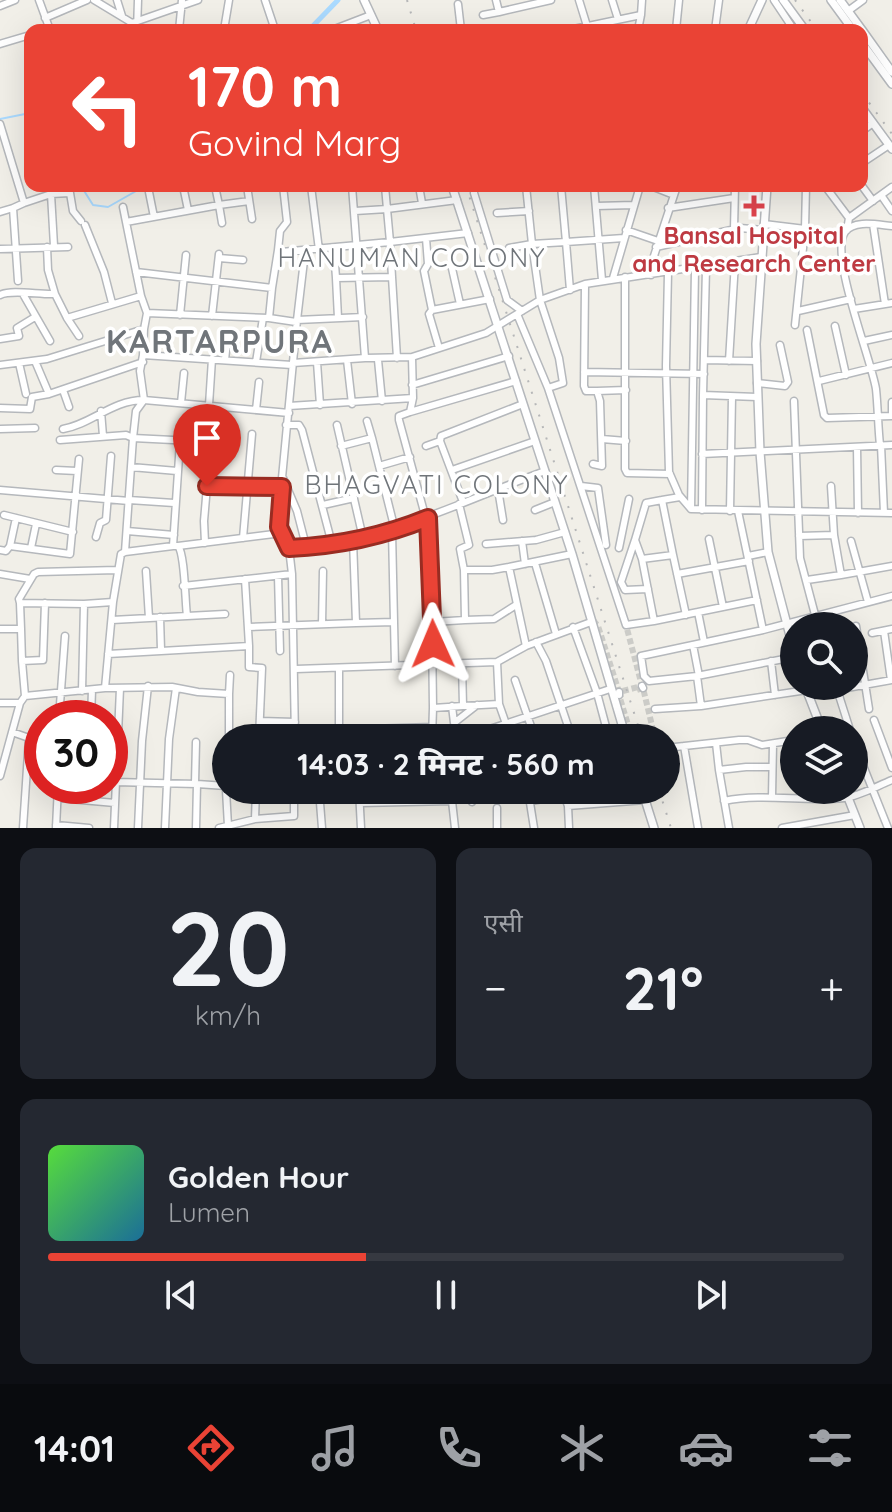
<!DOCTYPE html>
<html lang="hi">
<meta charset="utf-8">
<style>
body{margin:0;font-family:Quicksand,"Noto Sans Devanagari",sans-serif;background:#242831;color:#f1f3f6;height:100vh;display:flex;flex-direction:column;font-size:30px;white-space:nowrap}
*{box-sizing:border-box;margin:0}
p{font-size:26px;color:#9ea1a6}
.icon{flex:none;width:44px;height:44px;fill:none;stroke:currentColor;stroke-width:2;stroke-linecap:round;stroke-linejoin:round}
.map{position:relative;height:828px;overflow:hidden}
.drawer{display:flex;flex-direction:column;gap:20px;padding:20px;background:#0d0f14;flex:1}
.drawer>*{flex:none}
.guide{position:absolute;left:24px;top:24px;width:844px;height:168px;border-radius:16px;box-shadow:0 8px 32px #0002;background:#ea4335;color:#fff;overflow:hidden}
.tools{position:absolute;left:780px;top:612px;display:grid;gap:16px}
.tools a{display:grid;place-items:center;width:88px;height:88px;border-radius:50%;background:#171b24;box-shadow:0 8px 32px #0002;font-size:40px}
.speed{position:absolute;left:24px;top:700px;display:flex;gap:16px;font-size:40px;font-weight:700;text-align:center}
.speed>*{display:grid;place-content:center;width:104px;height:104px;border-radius:50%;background:#171b24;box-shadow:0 8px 32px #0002;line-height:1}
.speed .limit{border:12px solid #d22;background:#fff;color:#111}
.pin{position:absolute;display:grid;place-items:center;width:68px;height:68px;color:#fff;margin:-82px -34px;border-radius:50% 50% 50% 0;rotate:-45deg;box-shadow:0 0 8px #0007}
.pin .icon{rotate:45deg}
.me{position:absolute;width:88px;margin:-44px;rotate:359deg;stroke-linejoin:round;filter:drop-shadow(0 0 6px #0008)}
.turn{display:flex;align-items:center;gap:28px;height:168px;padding:0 32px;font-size:36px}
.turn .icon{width:104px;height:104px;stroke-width:2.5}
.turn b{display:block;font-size:56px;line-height:68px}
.big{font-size:60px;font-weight:800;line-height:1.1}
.drawer .card{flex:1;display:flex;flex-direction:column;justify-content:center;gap:12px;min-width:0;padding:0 28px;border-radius:16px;background:#242831}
.drawer .dial{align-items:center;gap:0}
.dial b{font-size:104px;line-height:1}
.song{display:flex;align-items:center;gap:24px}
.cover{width:96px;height:96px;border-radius:12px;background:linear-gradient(135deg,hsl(110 70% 55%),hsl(200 70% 35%))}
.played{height:8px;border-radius:4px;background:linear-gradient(90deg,#ea4335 40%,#363941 40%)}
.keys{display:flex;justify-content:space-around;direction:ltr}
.heat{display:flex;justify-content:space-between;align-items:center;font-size:44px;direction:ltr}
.drawer .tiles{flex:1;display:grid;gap:20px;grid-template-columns:1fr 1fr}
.card:last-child{grid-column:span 2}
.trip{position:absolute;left:212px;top:724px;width:468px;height:80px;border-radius:40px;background:#171b24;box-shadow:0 8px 32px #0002;font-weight:800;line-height:80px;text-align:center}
.menu{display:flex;height:128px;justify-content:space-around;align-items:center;background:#090b0e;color:#9ea1a6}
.menu .icon{width:56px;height:56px}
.menu .current{color:#ea4335}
.menu b{font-size:36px;color:#f1f3f6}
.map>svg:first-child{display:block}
</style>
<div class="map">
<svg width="892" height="828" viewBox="0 0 892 828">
<rect width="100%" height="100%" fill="#f1efe8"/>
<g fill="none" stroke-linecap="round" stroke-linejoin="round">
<path stroke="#aadaff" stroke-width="2" d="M 0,119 L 30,113
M 81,186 L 93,205 L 108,207 L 145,186"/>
<path stroke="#aadaff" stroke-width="5" d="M 309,30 L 338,0"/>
<path stroke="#ccccc8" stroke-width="6" stroke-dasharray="6 3" stroke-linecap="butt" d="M 593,620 L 598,626 L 619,692 L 642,686 L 626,625
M 637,690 L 643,688 L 655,738
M 623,694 L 619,695 L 632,738"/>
<defs>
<path id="minor" d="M 39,0 L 50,30
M 94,0 L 132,23 L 198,0
M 117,0 L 122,16
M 265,0 L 275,30
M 496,0 L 499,12 L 551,0
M 579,0 L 587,26
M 612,0 L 618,19
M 774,0 L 794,30
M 458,4 L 461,30
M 0,6 L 15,0
M 848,11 L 863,0
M 483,15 L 499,12
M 641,15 L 642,0
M 45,18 L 87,0
M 137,30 L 138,0
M 179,30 L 182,0
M 224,30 L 229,0
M 332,30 L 371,15
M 569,30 L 641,15 L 638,30
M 676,30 L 679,0
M 715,30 L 719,0
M 0,44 L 30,35
M 0,124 L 24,203 L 51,194 L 54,246
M 862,131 L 873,123
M 862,163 L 889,145
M 52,186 L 51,194 L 70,193 L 73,211 L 81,221
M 183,186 L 188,210
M 247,186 L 252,219
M 283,186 L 287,222 L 280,231 L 278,250 L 281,252 L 390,242 L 387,209 L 457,200
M 311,186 L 319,250
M 352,186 L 365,358 L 412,357 L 486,333 L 540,300 L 585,284 L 761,257
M 419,186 L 422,203
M 594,186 L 602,280
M 651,186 L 674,195
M 825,186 L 849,218
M 862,186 L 873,201
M 149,192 L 154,217
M 474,193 L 507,300 L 522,311
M 881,195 L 892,211
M 596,206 L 634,205
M 123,207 L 126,222
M 668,208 L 734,198
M 355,211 L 387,209 L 385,186
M 0,212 L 13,208
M 497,213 L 529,211
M 222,223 L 219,205 L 249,201
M 764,224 L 805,229
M 873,224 L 885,304
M 85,225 L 104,272 L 112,303
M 734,229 L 735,186
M 626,230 L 658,241
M 847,230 L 849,218 L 892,187
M 426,238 L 428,264 L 424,271 L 432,310 L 429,314 L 439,348
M 804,239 L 841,243
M 47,247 L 48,270 L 55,294
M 656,247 L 740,228 L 763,230
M 509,248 L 532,244 L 526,186
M 0,249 L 68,247
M 305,252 L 297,320 L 363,317
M 219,258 L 243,260
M 335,264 L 336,278
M 451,264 L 460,304
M 706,268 L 703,395 L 757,397
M 136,272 L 272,288 L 269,318 L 296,322
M 668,273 L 666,366 L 669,472 L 679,495 L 691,509 L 892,513
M 651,275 L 651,265 L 677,186
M 392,277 L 397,358
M 625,277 L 625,469 L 627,473 L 670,474
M 613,278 L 640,186
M 18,281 L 13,208 L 24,203
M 585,284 L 584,386 L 586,391 L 597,391
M 272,288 L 278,250
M 570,290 L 566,242 L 624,238
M 23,294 L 50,341
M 0,295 C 11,289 40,295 55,294 L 67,318 L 141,296 L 126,222 L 219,205 L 215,186
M 141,296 L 147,313 L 269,318
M 854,309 L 892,303
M 432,310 L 490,299
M 798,311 L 851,299
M 517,314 L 548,388 L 626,625 L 654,621
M 180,315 L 186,255
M 212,316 L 219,254
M 67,318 L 79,336
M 338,318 L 336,278 L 392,277 L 390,242 L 468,233
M 795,325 L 805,229 L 806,186
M 835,326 L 846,375
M 144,329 L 143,355 L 292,365
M 807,330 L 824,415 L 827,418 L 892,416
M 0,339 L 19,336 L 17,328 L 35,317
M 864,341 L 892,335
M 143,355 L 140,371 L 144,400 L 289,413
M 412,357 L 413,398 L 410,412 L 516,381
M 225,360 L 228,333
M 347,360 L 352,404
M 378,360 L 382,401
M 704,360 L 757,361
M 35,361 L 49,394
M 729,361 L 735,262
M 256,362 L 263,318
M 317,362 L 320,405
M 19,363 L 26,394
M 293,363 L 365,358
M 0,365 L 47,359 L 144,329 L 147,313
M 584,372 L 704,374
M 819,381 L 892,363
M 757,383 L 785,386 L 788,382 L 780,345
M 412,385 L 509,356
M 548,388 L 563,383 L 559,358 L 540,300 L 532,244 L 566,242 L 561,186
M 63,390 L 69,407
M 144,400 L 136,411 L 133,438 L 213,442 L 207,486 L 282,487
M 794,401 L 800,558 L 818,626
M 181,403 L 184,373
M 209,405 L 212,359
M 289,406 L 413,398
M 0,408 L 30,409 L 32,397 L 49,394 L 143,362
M 256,410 L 259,382
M 101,411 L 103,436
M 410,412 L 399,416 L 399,420 L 426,519
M 892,416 L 892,402
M 286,425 L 299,425 L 302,430 L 332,544
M 337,425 L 363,538
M 0,429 L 35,428
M 63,429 C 92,424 112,400 144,400
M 372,438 L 395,530
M 602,439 L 626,441
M 60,440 L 126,435 L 133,438 L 125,552 L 173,546
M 213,442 L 214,423
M 880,445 C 878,427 878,408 876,389 C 871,358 829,255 845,232 C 854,219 879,225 892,226
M 881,445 L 884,513
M 341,446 L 372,438 L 367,421
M 426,446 L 440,441
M 857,447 L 858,513
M 702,454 L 892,445
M 593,464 L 602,466 L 600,401 L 597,391 L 626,390
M 379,466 L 410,457
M 131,467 L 177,471
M 56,470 L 77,471
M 452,470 L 535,441
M 283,478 L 297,511 L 306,546
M 581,486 L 598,488 L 606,545
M 498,489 L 503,520
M 0,490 L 129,501
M 129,500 L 174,503
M 463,502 L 440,441 L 441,436 L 523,404
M 459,504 L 469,545 L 460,549 L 464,570
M 323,505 L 354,498
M 691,509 L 695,269
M 535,510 L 555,502
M 702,510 L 703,395
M 730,511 L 732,397
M 738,511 L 763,630
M 4,515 L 73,532
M 428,518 L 431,555 L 433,708 L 463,706 L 462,664
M 127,531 L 174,535
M 392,531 L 394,622
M 834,535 L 841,575 L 892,566
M 799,536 L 834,535 L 831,486
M 96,537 L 100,523 L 106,520 L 111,456
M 243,538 L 252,434
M 709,539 L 723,607
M 635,540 L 621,582 L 625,590 L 648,589
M 522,541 L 525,564
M 851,541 L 868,602
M 205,543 L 204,521 L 207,486
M 486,544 L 536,540 L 565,532
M 10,546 L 70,554 L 79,459
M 178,546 L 282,533
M 31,548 L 36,524
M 289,548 C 384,543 457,503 545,471
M 619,548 L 629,499
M 0,550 L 6,551 L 10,546 L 16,518
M 673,555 L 662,500 L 680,497
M 748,556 L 768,552
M 642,559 L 635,540 L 646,503 L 662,500
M 535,563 L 556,634
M 146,571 L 149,618
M 0,574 L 30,579
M 677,574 L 749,561
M 278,576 L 280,651
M 807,580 L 841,575
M 183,586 L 292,574
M 113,602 L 84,604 L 20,603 L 19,599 L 34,574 L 38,572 L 117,570
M 20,603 L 21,629
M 698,612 L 704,642
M 686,615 L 673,555 L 642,559 L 654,621 L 757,600
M 187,616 L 225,614
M 160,617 L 161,650
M 112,620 L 187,616 C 185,601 185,554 178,546 L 173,546 L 180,442
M 465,620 L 494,619 L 516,605
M 433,622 L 465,620 L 464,570 L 492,570 L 509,567
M 356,623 L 394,622 L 395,666
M 322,624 L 323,571
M 856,626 L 869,709
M 248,627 L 356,623 L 353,540
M 573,627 L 597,693 L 609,738
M 0,629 L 21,629 L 22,661
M 884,631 L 891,680
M 872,633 L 892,629
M 536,642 L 546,661 L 572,738
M 693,645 L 699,676
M 249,646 L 249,667 L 262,668 L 259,738
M 526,646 L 509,567 L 572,554
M 108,654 L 249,646 L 245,579
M 794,657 L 697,676 L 649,681 L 644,676 L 641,656 L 763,630 L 892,596
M 771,661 L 775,695
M 296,669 L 497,662 L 526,646 L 591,622
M 697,676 L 701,706
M 515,680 L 535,738
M 642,686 L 643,688
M 836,686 L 850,730
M 105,688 L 172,687 L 198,692 L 229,694 L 230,675
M 82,691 L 84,604
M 619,692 L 619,695
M 808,695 L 892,680
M 25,696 L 22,661 L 43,660 L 45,603
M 0,703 L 20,703
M 499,704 L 511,738
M 452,706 L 454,723 L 477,705
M 463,706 L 499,704 L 497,662
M 655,709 L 701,706 L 807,690
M 59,718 L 65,636
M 91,718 L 92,690
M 874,720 L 892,768
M 260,721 L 295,722
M 339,730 L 432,727
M 12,732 L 29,738 L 23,828
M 295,732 L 339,730 L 339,668
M 229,738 L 229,694
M 295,738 L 292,574 L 289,548 L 278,520 L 297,320
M 432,738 L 433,708
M 463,738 L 610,689
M 716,743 L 719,770 L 746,767 L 772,767
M 854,743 L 888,828
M 684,746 L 698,828
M 666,748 L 739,740 L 748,740 L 762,745 L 794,740
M 719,770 L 729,828
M 0,776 L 20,703 L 25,696 L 105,688 L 113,602 L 121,554 L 125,552
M 115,782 L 197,784 L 196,828
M 195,784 L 196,742
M 197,784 L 226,786
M 226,790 L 228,826
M 319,790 L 322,828
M 359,790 L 361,828
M 468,790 L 472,802
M 528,790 L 534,828
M 589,790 L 590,793
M 554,797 L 565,797 L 568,806
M 772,797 L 773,744
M 59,798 L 115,803
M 531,801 L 554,797 L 552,790
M 724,801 C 764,793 804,802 844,798 C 860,796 877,786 892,780
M 360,803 L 452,801 L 455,828
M 497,808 L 497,828
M 255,819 L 256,790
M 56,825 L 89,828
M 56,828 L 58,786
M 114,828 L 120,688
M 138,828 L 142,741 L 148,686
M 165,828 L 169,739 L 176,688
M 219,828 L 255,819 L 294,816 L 294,790
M 569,828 L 568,806 L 645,800
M 782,828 L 855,815"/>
<path id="tertiary" d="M 364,0 L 378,30
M 783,0 L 805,30
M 831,0 L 853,30
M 840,0 L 862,30
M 753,30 L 750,26 L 762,0
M 862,30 L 892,72
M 862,43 L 892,84
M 862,108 L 892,149
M 452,186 L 572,554 L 626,738
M 767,186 L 756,344 L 760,452 L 768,552 L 794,651
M 805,686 L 822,730
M 642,790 L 654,828
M 845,790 L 860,828"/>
</defs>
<use href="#minor" stroke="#b5b8bc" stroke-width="9"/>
<use href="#tertiary" stroke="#b5b8bc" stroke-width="10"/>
<use href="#minor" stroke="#fff" stroke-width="6"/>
<use href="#tertiary" stroke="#fff" stroke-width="7"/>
<path stroke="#b6b7b8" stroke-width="2" stroke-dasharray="2 10" stroke-linecap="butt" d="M 407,0 L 416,30
M 795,0 L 817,30
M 862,93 L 892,134
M 466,186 L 642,738
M 659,790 L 671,828"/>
</g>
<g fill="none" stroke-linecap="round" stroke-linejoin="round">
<defs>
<path id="route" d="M 207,486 L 282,487 L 279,527 L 289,548 C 336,546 384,536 428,518 L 433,644"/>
</defs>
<use href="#route" stroke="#982c22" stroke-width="20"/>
<use href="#route" stroke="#ea4335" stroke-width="14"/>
</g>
<path fill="#e0444e" stroke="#fff" stroke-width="3" d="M750 194h8v8h8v8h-8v8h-8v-8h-8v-8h8z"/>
<g text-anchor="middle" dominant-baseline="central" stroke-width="7" stroke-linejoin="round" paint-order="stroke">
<g font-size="24" font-weight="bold" fill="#be3a42" stroke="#fff">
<text x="754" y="235">Bansal Hospital<tspan x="754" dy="28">and Research Center</tspan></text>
</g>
<g font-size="26" letter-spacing="2" fill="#70757a" stroke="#fff">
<text x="412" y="257">HANUMAN COLONY</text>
<text x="437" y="484">BHAGVATI COLONY</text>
</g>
<g font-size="32" font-weight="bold" letter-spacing="2" fill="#70757a" stroke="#fff">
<text x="220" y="341">KARTARPURA</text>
</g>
</g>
</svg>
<div class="tools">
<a><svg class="icon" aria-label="search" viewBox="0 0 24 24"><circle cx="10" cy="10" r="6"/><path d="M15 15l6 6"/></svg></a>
<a><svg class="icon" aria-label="layers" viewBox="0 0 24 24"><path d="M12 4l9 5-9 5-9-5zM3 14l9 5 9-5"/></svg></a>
</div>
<div class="speed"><div class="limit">30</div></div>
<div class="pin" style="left:207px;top:486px;background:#d93025"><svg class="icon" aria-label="arrive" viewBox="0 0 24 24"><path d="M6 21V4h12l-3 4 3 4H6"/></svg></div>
<svg class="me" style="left:433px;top:644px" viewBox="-20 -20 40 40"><path d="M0-17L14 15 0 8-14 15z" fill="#ea4335" stroke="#fff" stroke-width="4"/></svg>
<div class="trip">14:03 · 2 मिनट · 560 m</div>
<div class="guide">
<div class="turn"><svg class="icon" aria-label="left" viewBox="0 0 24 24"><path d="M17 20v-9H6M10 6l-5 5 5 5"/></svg><div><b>170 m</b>Govind Marg</div></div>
</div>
</div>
<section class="drawer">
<div class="tiles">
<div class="card dial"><b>20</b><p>km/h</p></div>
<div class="card"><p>एसी</p>
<div class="heat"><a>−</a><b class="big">21°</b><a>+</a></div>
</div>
<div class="card">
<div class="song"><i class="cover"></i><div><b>Golden Hour</b><p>Lumen</p></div></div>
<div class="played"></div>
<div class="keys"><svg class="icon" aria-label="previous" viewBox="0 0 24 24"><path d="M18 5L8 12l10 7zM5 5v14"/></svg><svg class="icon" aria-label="pause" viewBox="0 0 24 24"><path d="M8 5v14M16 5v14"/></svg><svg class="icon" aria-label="next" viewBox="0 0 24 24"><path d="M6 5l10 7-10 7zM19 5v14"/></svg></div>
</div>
</div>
</section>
<nav class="menu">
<b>14:01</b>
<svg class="icon current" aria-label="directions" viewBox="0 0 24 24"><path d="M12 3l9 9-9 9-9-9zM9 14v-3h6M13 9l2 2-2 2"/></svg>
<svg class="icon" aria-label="music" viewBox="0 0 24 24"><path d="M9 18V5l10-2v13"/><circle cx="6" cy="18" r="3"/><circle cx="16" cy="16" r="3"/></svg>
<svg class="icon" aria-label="phone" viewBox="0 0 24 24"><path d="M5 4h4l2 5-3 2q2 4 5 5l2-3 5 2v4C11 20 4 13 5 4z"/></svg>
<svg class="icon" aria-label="climate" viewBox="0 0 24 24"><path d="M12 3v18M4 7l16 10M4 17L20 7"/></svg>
<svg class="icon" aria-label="car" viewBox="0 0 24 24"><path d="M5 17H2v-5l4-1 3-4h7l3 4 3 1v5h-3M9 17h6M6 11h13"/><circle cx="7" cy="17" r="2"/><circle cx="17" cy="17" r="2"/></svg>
<svg class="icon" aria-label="filters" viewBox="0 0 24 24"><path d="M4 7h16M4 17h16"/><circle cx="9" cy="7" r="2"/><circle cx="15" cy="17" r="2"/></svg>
</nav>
